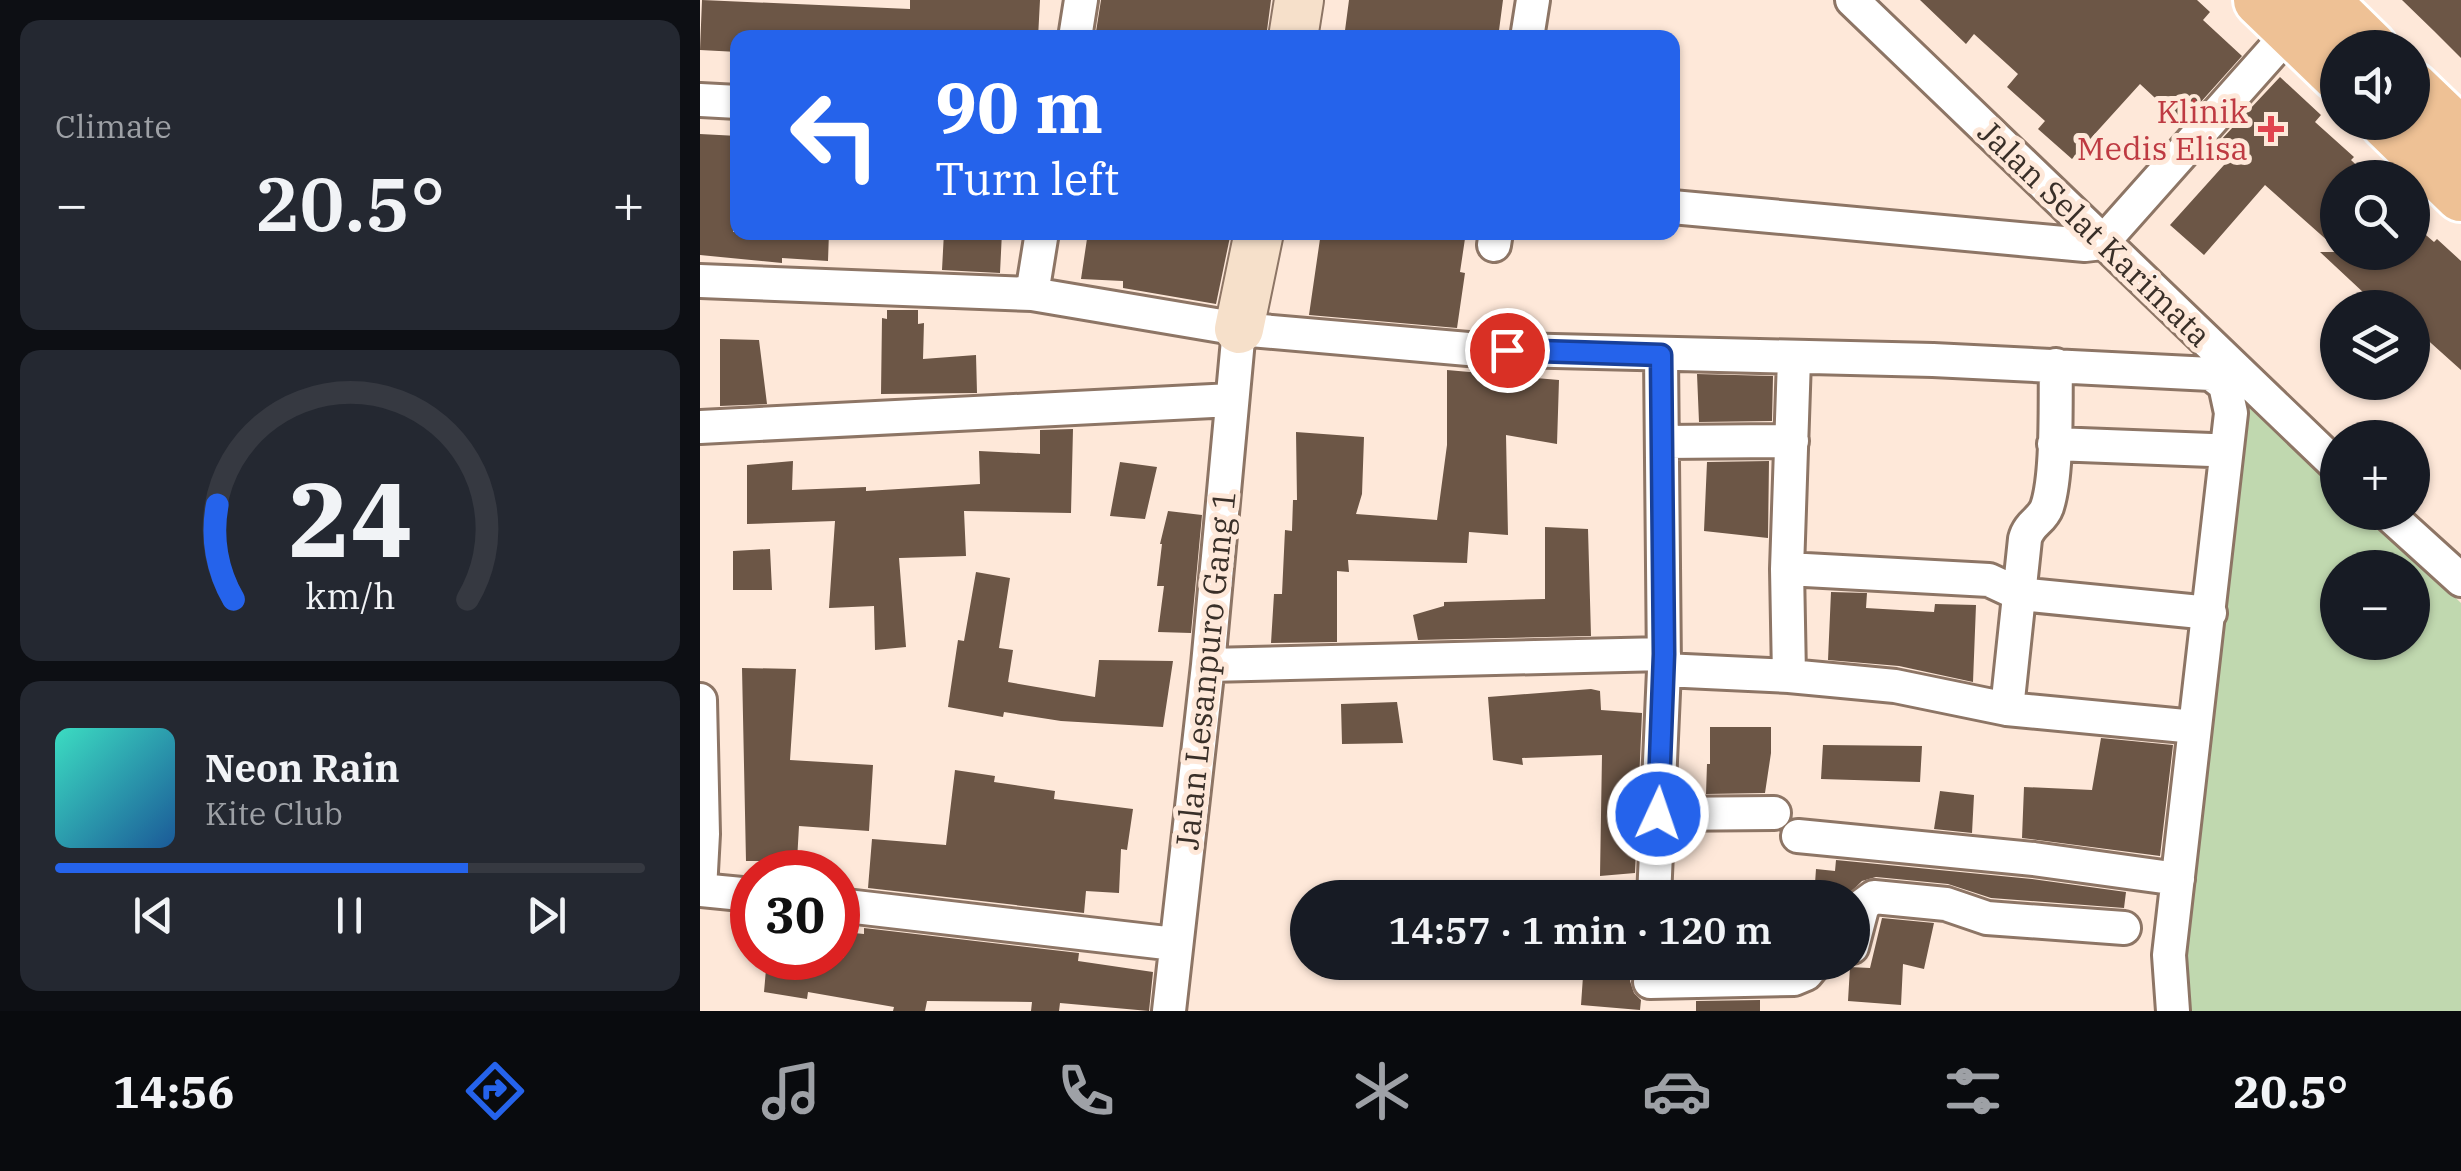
<!DOCTYPE html>
<meta charset="utf-8">
<style>
body{margin:0;font-family:"IBM Plex Serif",serif;background:#242831;color:#f1f3f6;height:100vh;display:flex;flex-direction:column;font-size:38px;white-space:nowrap}
*{box-sizing:border-box;margin:0}
p{font-size:32px;color:#9ea1a6}
.icon{flex:none;width:55px;height:55px;fill:none;stroke:currentColor;stroke-width:2;stroke-linecap:round;stroke-linejoin:round}
.map{position:relative;flex:1;overflow:hidden}
.details{display:flex;flex-direction:column;gap:20px;padding:20px;background:#0d0f14;width:700px}
.details>*{flex:none}
.top-card{position:absolute;left:30px;top:30px;width:950px;height:210px;border-radius:20px;box-shadow:0 2px 8px #0004;background:#2563eb;color:#fff;overflow:hidden}
.tools{position:absolute;left:1620px;top:30px;display:grid;gap:20px}
.tools a{display:grid;place-items:center;width:110px;height:110px;border-radius:50%;background:#171b24;box-shadow:0 2px 8px #0004;font-size:50px}
.speed{position:absolute;left:30px;top:850px;display:flex;gap:20px;font-size:50px;font-weight:700;text-align:center}
.speed>*{display:grid;place-content:center;width:130px;height:130px;border-radius:50%;background:#171b24;box-shadow:0 2px 8px #0004;line-height:1}
.speed .limit{border:15px solid #d22;background:#fff;color:#111}
.pin{position:absolute;display:grid;place-items:center;width:85px;height:85px;color:#fff;margin:-42px;border:5px solid #fff;border-radius:50%;box-shadow:0 2px 10px #0007}
.me{position:absolute;width:110px;margin:-55px;rotate:3deg;stroke-linejoin:round;filter:drop-shadow(0 0 8px #0008)}
.turn{display:flex;align-items:center;gap:35px;height:210px;padding:0 40px;font-size:45px}
.turn .icon{width:130px;height:130px;stroke-width:2.5}
.turn b{display:block;font-size:70px;line-height:85px}
.big{font-size:75px;font-weight:600;line-height:1.1}
.details .widget{flex:1;display:flex;flex-direction:column;justify-content:center;gap:15px;min-width:0;padding:0 35px;border-radius:20px;background:#242831}
.details .dial{align-items:center;gap:0}
.dial svg{height:260px;overflow:visible;fill:none;stroke:#363941;stroke-width:7;stroke-linecap:round;text-anchor:middle}
.dial text{fill:#f1f3f6;stroke:none}
.song{display:flex;align-items:center;gap:30px}
.cover{width:120px;height:120px;border-radius:15px;background:linear-gradient(135deg,hsl(170 70% 55%),hsl(210 70% 35%))}
.played{height:10px;border-radius:5px;background:linear-gradient(90deg,#2563eb 70%,#363941 70%)}
.keys{display:flex;justify-content:space-around;direction:ltr}
.heat{display:flex;justify-content:space-between;align-items:center;font-size:55px;direction:ltr}
.trip{position:absolute;left:590px;top:880px;width:580px;height:100px;border-radius:50px;background:#171b24;box-shadow:0 2px 8px #0004;font-weight:600;line-height:100px;text-align:center}
.menu{display:flex;height:160px;justify-content:space-around;align-items:center;background:#090b0e;color:#9ea1a6}
.menu .icon{width:70px;height:70px}
.menu .active{color:#2563eb}
.menu b{font-size:45px;color:#f1f3f6}
main{display:flex;flex:1;min-height:0}
.map>svg:first-child{display:block}
</style>
<main>
<section class="details">
<div class="widget"><p>Climate</p>
<div class="heat"><a>−</a><b class="big">20.5°</b><a>+</a></div>
</div>
<div class="widget dial"><svg viewBox="0 0 100 80">
<path d="M14 69A42 42 0 1 1 86 69"/>
<path d="M14 69A42 42 0 0 1 9 40" stroke="#2563eb"/>
<text x="50" y="56" font-size="32" font-weight="700">24</text>
<text x="50" y="72" font-size="11">km/h</text>
</svg></div>
<div class="widget">
<div class="song"><i class="cover"></i><div><b>Neon Rain</b><p>Kite Club</p></div></div>
<div class="played"></div>
<div class="keys"><svg class="icon" aria-label="previous" viewBox="0 0 24 24"><path d="M18 5L8 12l10 7zM5 5v14"/></svg><svg class="icon" aria-label="pause" viewBox="0 0 24 24"><path d="M8 5v14M16 5v14"/></svg><svg class="icon" aria-label="next" viewBox="0 0 24 24"><path d="M6 5l10 7-10 7zM19 5v14"/></svg></div>
</div>
</section>
<div class="map">
<svg width="1761" height="1011" viewBox="0 0 1761 1011">
<rect width="100%" height="100%" fill="#fee8d9"/>
<path fill="#c0d8af" fill-rule="evenodd" d="M 1535,382 L 1637,482 L 1638,512 L 1668,513 L 1761,603 L 1761,1011 L 1482,1011 L 1476,970 ZM 1638,568 L 1712,568 L 1712,642 L 1638,642 Z"/>
<path fill="#6c5646" d="M 2,0 L 210,9 L 210,0 L 340,0 L 338,38 L 38,38 L 38,52 L 0,50 Z
M 401,0 L 571,0 L 566,38 L 395,38 Z
M 649,0 L 803,0 L 798,38 L 644,38 Z
M 1220,0 L 1497,0 L 1510,12 L 1503,20 L 1542,56 L 1482,123 L 1440,84 L 1372,159 L 1338,129 L 1345,121 L 1307,87 L 1318,74 L 1274,34 L 1266,44 Z
M 1702,0 L 1761,0 L 1761,58 L 1734,31 Z
M 1580,77 L 1621,115 L 1615,122 L 1654,157 L 1651,160 L 1670,178 L 1638,178 L 1638,250 L 1565,185 L 1504,255 L 1470,225 L 1533,155 L 1519,142 Z
M 0,134 L 38,136 L 33,232 L 129,232 L 128,261 L 82,258 L 82,263 L 0,255 Z
M 1712,223 L 1734,242 L 1737,239 L 1761,261 L 1761,370 L 1712,326 L 1712,308 L 1680,308 L 1620,252 L 1712,252 Z
M 244,232 L 302,232 L 300,273 L 242,270 Z
M 388,232 L 531,232 L 516,304 L 423,288 L 423,281 L 381,279 Z
M 621,232 L 766,232 L 760,272 L 765,273 L 757,328 L 609,315 Z
M 187,310 L 218,310 L 218,324 L 224,323 L 223,359 L 276,355 L 277,393 L 181,394 L 182,318 L 187,319 Z
M 20,339 L 59,340 L 67,404 L 20,406 Z
M 747,370 L 859,380 L 857,444 L 806,435 L 808,535 L 769,532 L 767,563 L 648,560 L 649,572 L 637,571 L 637,642 L 571,643 L 574,594 L 582,594 L 585,530 L 592,531 L 593,500 L 597,500 L 596,432 L 664,437 L 662,494 L 656,514 L 737,520 L 747,445 Z
M 997,374 L 1073,376 L 1072,421 L 999,422 Z
M 373,429 L 371,513 L 264,511 L 266,556 L 199,558 L 206,647 L 175,650 L 174,606 L 129,608 L 135,521 L 47,524 L 47,465 L 93,461 L 92,490 L 166,487 L 166,491 L 280,484 L 279,451 L 340,454 L 340,430 Z
M 1069,461 L 1068,538 L 1004,531 L 1007,462 Z
M 420,462 L 457,467 L 445,519 L 410,516 Z
M 468,511 L 502,515 L 491,633 L 458,632 L 464,586 L 457,586 L 462,544 L 460,544 Z
M 845,527 L 888,529 L 891,636 L 718,640 L 713,615 L 744,606 L 744,602 L 845,599 Z
M 70,549 L 72,590 L 33,590 L 33,551 Z
M 276,572 L 310,578 L 299,648 L 313,650 L 308,682 L 395,697 L 399,660 L 473,661 L 463,727 L 361,721 L 304,712 L 303,717 L 248,707 L 258,640 L 264,641 Z
M 1131,592 L 1167,593 L 1166,608 L 1234,612 L 1235,604 L 1276,605 L 1273,682 L 1199,666 L 1128,660 Z
M 42,668 L 96,669 L 90,760 L 173,765 L 169,831 L 99,826 L 97,861 L 46,861 Z
M 891,689 L 900,691 L 901,710 L 942,713 L 935,873 L 900,876 L 902,755 L 822,758 L 823,765 L 793,760 L 788,697 Z
M 697,702 L 703,743 L 642,744 L 641,704 Z
M 1010,727 L 1071,727 L 1071,753 L 1065,793 L 1006,794 L 1007,764 L 1010,764 Z
M 1401,738 L 1473,745 L 1460,856 L 1322,838 L 1324,787 L 1392,790 Z
M 1123,745 L 1222,746 L 1220,782 L 1121,779 Z
M 255,770 L 295,776 L 294,782 L 355,791 L 354,799 L 433,809 L 427,850 L 421,849 L 419,893 L 386,891 L 384,913 L 168,888 L 172,839 L 246,845 Z
M 1240,791 L 1274,795 L 1272,833 L 1234,829 Z
M 1136,860 L 1332,879 L 1426,892 L 1424,908 L 1291,898 L 1248,884 L 1176,877 L 1162,881 L 1145,898 L 1114,898 L 1116,869 L 1135,871 Z
M 1182,918 L 1234,923 L 1224,969 L 1203,964 L 1201,1005 L 1148,1001 L 1150,967 L 1170,968 Z
M 164,928 L 379,953 L 378,961 L 453,972 L 449,1011 L 360,1003 L 359,1011 L 331,1011 L 332,1002 L 227,1001 L 225,1011 L 193,1011 L 194,1007 L 108,992 L 107,999 L 64,992 L 67,958 L 144,958 L 144,932 L 164,934 Z
M 884,962 L 944,962 L 933,972 L 930,981 L 934,993 L 941,1000 L 940,1010 L 881,1005 Z
M 1060,1000 L 1060,1011 L 996,1011 L 996,1001 Z"/>
<g fill="none" stroke-linecap="round" stroke-linejoin="round">
<defs>
<path id="street" d="M 1152,0 L 1638,467
M 375,38 L 381,0
M 827,38 L 833,0
M 0,100 L 38,102
M 972,207 L 1385,245 L 1402,243 L 1604,16
M 794,245 L 796,232
M 0,281 L 332,294 L 539,329 L 768,349 L 1233,360 L 1511,374 L 1525,385 L 1531,413 L 1469,955 L 1473,1011
M 332,294 L 342,232
M 0,427 L 532,400
M 963,442 L 1092,441
M 1354,444 L 1511,450
M 1686,512 L 1761,580
M 1087,569 L 1289,580 L 1319,594 L 1510,613
M 508,665 L 964,654
M 964,670 L 1089,676 L 1195,686 L 1307,709 L 1495,727
M 1089,676 L 1087,569 L 1094,359
M 0,700 L 3,834 L 0,890 L 52,895
M 1307,709 L 1325,539 C 1329,523 1342,521 1347,507 C 1358,474 1355,402 1356,365
M 958,814 L 1074,813
M 1098,836 L 1334,859 L 1478,879
M 954,898 L 964,670 L 961,355
M 138,905 L 475,944
M 1152,947 L 1163,905 L 1174,897 L 1246,904 L 1287,918 L 1424,928
M 950,982 L 1094,979 L 1106,974 L 1116,962
M 469,1011 L 508,665 L 539,329"/>
<path id="secondary" d="M 593,38 L 599,0
M 539,329 L 559,232"/>
<path id="primary" d="M 1560,0 L 1638,75
M 1622,0 L 1671,48
M 1712,88 L 1761,135
M 1686,122 L 1761,195"/>
</defs>
<use href="#street" stroke="#8d7565" stroke-width="38"/>
<use href="#secondary" stroke="#8d7565" stroke-width="52"/>
<use href="#primary" stroke="#fff" stroke-width="58"/>
<use href="#street" stroke="#fff" stroke-width="32"/>
<use href="#secondary" stroke="#f6e0ca" stroke-width="48"/>
<use href="#primary" stroke="#eec195" stroke-width="52"/>
</g>
<g fill="none" stroke-linecap="round" stroke-linejoin="round">
<defs>
<path id="route" d="M 807,350 L 961,355 L 964,654 L 958,814"/>
</defs>
<use href="#route" stroke="#184099" stroke-width="25"/>
<use href="#route" stroke="#2563eb" stroke-width="18"/>
</g>
<path fill="#e0444e" stroke="#fee8d9" stroke-width="4" d="M1566 114h10v10h10v10h-10v10h-10v-10h-10v-10h10z"/>
<g text-anchor="middle" dominant-baseline="central" stroke-width="10" stroke-linejoin="round" paint-order="stroke">
<g font-size="32" fill="#be3a42" stroke="#fee8d9" text-anchor="end">
<text x="1548" y="111">Klinik<tspan x="1548" dy="37">Medis Elisa</tspan></text>
</g>
<g font-size="32" fill="#392f28" stroke="#fee8d9">
<text transform="translate(1395 233) rotate(44)">Jalan Selat Karimata</text>
<text transform="translate(505 670) rotate(-84)">Jalan Lesanpuro Gang 1</text>
</g>
</g>
</svg>
<div class="tools">
<a><svg class="icon" aria-label="sound" viewBox="0 0 24 24"><path d="M4 9h4l5-4v14l-5-4H4zM17 9q2 3 0 6"/></svg></a>
<a><svg class="icon" aria-label="search" viewBox="0 0 24 24"><circle cx="10" cy="10" r="6"/><path d="M15 15l6 6"/></svg></a>
<a><svg class="icon" aria-label="layers" viewBox="0 0 24 24"><path d="M12 4l9 5-9 5-9-5zM3 14l9 5 9-5"/></svg></a>
<a>+</a>
<a>−</a>
</div>
<div class="speed"><div class="limit">30</div></div>
<div class="pin" style="left:807px;top:350px;background:#d93025"><svg class="icon" aria-label="arrive" viewBox="0 0 24 24"><path d="M6 21V4h12l-3 4 3 4H6"/></svg></div>
<svg class="me" style="left:958px;top:814px" viewBox="-20 -20 40 40"><circle r="17" fill="#2563eb" stroke="#fff" stroke-width="3"/><path d="M0-11L8 9 0 5-8 9z" fill="#fff"/></svg>
<div class="trip">14:57 · 1 min · 120 m</div>
<div class="top-card">
<div class="turn"><svg class="icon" aria-label="left" viewBox="0 0 24 24"><path d="M17 20v-9H6M10 6l-5 5 5 5"/></svg><div><b>90 m</b>Turn left</div></div>
</div>
</div>
</main>
<nav class="menu">
<b>14:56</b>
<svg class="icon active" aria-label="directions" viewBox="0 0 24 24"><path d="M12 3l9 9-9 9-9-9zM9 14v-3h6M13 9l2 2-2 2"/></svg>
<svg class="icon" aria-label="music" viewBox="0 0 24 24"><path d="M9 18V5l10-2v13"/><circle cx="6" cy="18" r="3"/><circle cx="16" cy="16" r="3"/></svg>
<svg class="icon" aria-label="phone" viewBox="0 0 24 24"><path d="M5 4h4l2 5-3 2q2 4 5 5l2-3 5 2v4C11 20 4 13 5 4z"/></svg>
<svg class="icon" aria-label="climate" viewBox="0 0 24 24"><path d="M12 3v18M4 7l16 10M4 17L20 7"/></svg>
<svg class="icon" aria-label="car" viewBox="0 0 24 24"><path d="M5 17H2v-5l4-1 3-4h7l3 4 3 1v5h-3M9 17h6M6 11h13"/><circle cx="7" cy="17" r="2"/><circle cx="17" cy="17" r="2"/></svg>
<svg class="icon" aria-label="filters" viewBox="0 0 24 24"><path d="M4 7h16M4 17h16"/><circle cx="9" cy="7" r="2"/><circle cx="15" cy="17" r="2"/></svg>
<b>20.5°</b>
</nav>
